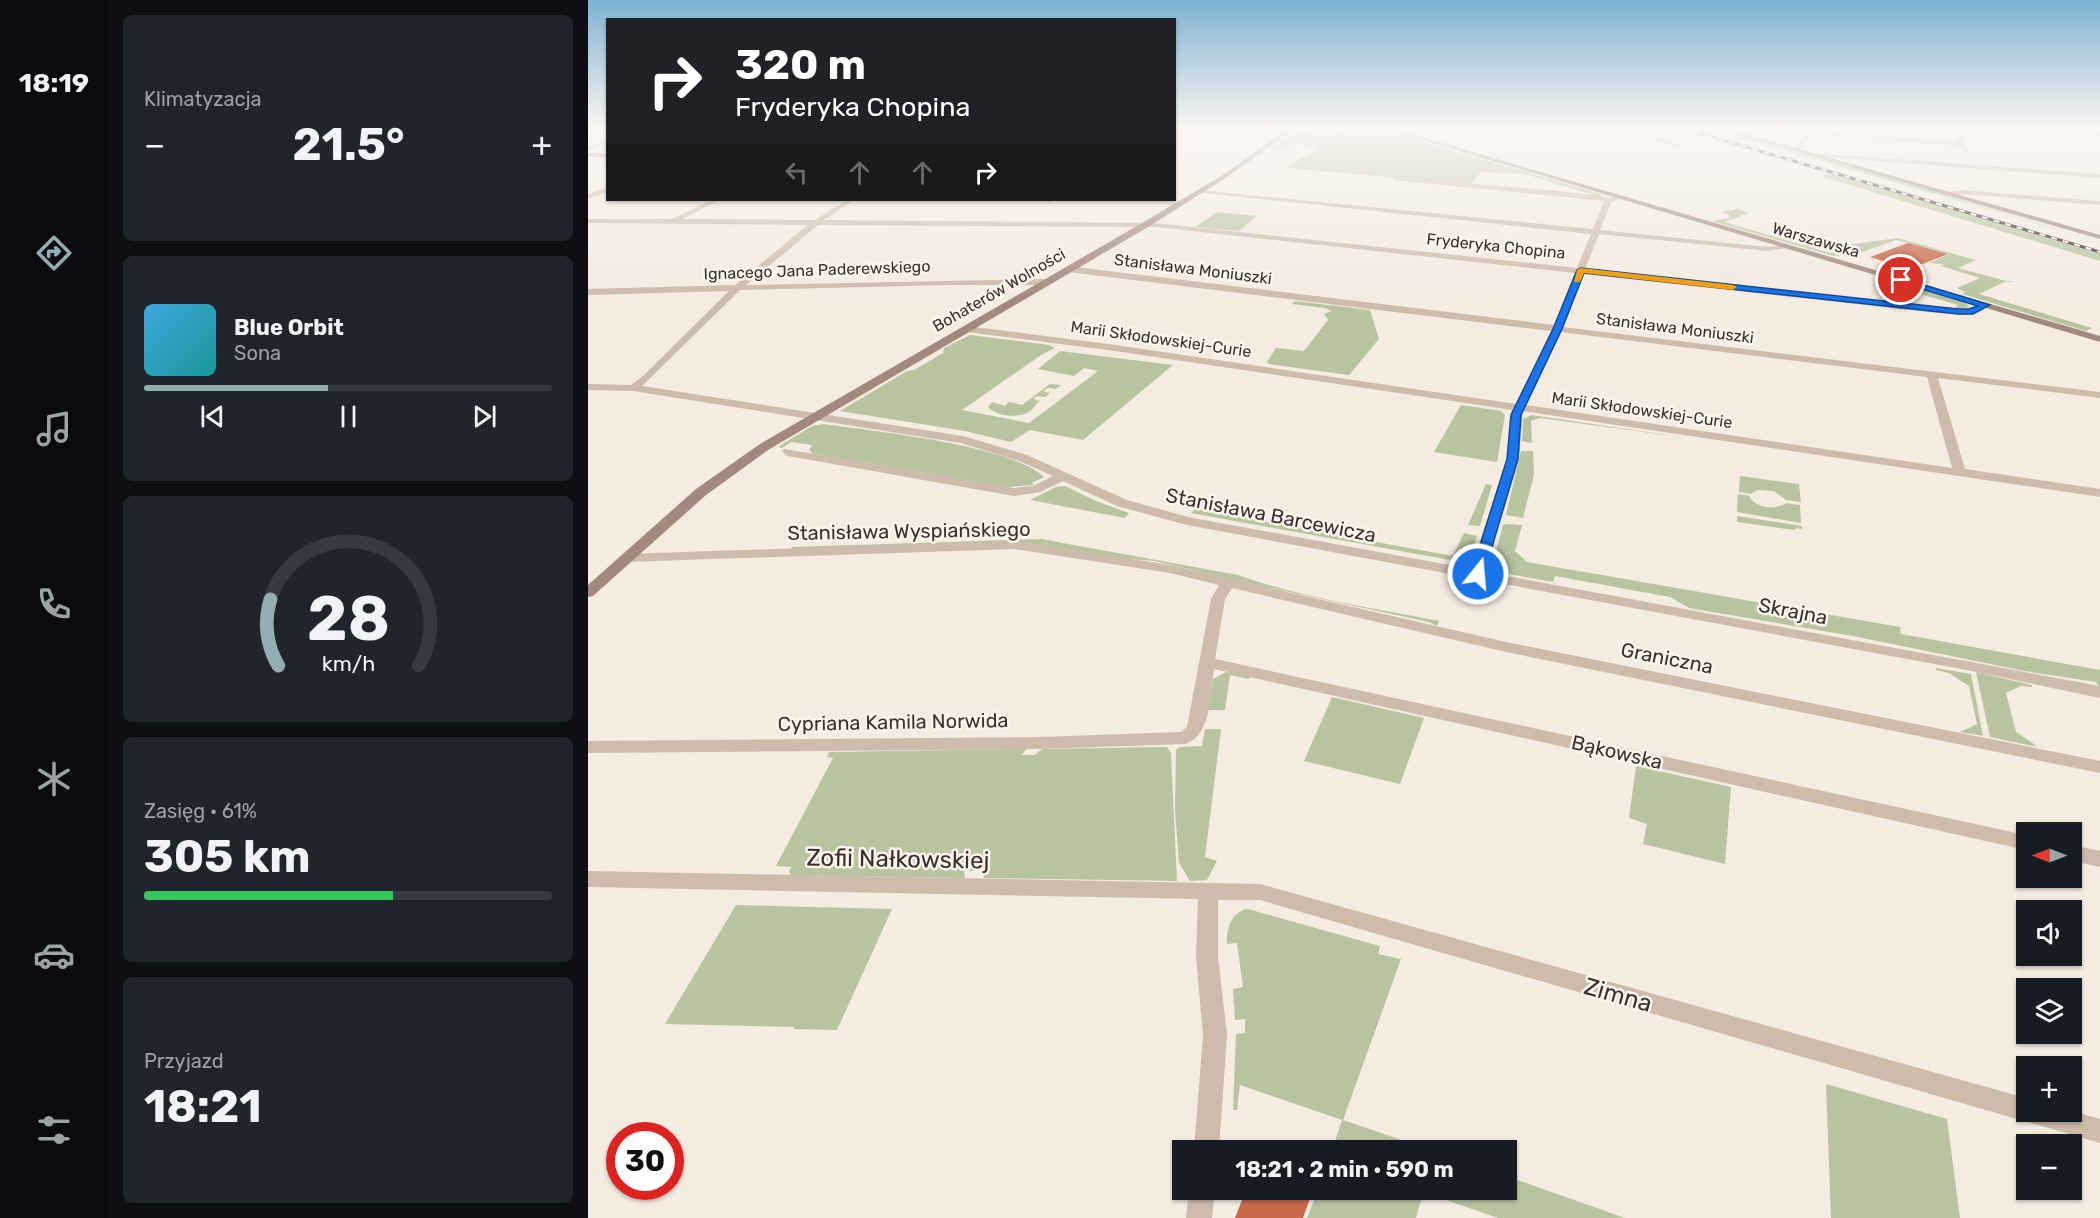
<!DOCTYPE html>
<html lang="pl">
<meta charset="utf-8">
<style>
body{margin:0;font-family:Rubik,sans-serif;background:#20242c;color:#f1f3f6;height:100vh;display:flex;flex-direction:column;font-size:22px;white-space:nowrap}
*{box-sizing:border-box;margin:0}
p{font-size:20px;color:#9ea1a6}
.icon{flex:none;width:33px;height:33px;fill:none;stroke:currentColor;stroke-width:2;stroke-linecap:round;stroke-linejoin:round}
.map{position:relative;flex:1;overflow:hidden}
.sheet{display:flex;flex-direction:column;gap:15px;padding:15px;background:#0d0f14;width:480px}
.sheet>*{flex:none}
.guide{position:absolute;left:18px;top:18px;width:570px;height:183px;border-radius:0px;box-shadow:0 2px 4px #0004;background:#202124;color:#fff;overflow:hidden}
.needle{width:39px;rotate:270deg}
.buttons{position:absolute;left:1428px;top:822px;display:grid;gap:12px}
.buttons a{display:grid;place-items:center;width:66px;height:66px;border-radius:0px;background:#171b24;box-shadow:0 2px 4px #0004;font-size:30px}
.speed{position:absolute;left:18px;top:1122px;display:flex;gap:12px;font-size:30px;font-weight:700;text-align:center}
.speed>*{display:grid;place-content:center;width:78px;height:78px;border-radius:50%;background:#171b24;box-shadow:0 2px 4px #0004;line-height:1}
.speed .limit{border:9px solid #d22;background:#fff;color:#111}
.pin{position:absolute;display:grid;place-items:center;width:51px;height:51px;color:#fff;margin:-26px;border:3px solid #fff;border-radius:50%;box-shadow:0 2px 6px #0007}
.me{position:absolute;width:66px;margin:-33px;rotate:17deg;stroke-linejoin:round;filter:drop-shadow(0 0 4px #0008)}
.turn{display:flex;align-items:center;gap:21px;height:126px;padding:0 30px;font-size:27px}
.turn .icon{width:78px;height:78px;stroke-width:2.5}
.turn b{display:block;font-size:42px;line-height:51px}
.lanes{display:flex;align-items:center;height:57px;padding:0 30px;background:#0003;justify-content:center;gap:30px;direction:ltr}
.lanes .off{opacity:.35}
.big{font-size:45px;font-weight:700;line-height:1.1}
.sheet .tile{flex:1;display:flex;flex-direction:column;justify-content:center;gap:9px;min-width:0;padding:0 21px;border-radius:9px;background:#20242c}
.sheet .dial{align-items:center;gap:0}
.dial svg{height:156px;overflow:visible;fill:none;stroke:#363941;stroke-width:7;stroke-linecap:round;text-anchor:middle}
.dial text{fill:#f1f3f6;stroke:none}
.song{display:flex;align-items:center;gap:18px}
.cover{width:72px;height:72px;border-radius:9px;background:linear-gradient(135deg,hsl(200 70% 55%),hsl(180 70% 35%))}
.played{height:6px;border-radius:3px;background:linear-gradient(90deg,#92aeb2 45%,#363941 45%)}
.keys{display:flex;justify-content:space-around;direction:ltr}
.heat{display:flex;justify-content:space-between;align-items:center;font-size:33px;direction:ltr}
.charge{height:9px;border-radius:4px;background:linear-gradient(90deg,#34c759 61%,#363941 0)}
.trip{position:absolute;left:584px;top:1140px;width:345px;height:60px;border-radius:0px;background:#171b24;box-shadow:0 2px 4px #0004;font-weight:700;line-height:60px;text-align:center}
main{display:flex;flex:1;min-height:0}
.menu{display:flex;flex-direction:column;width:108px;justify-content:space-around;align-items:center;background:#090b0e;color:#9ea1a6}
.menu .icon{width:42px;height:42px}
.menu .current{color:#92aeb2}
.menu b{font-size:27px;color:#f1f3f6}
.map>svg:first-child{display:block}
</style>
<main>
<nav class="menu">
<b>18:19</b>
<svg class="icon current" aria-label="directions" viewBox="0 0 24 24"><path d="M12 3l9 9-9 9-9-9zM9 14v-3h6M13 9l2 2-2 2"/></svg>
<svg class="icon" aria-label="music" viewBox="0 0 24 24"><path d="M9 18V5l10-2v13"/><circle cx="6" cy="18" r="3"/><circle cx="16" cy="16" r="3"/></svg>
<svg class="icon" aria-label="phone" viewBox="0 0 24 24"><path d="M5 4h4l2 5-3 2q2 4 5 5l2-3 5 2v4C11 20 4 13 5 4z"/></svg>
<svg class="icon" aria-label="climate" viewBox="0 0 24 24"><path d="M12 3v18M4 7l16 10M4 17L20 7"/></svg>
<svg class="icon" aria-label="car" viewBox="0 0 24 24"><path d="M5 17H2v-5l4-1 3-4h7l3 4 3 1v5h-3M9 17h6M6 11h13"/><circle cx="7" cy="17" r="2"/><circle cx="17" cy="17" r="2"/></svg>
<svg class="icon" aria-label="filters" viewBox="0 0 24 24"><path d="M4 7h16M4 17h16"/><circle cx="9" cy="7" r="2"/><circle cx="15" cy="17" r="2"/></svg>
</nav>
<section class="sheet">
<div class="tile"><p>Klimatyzacja</p>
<div class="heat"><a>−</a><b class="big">21.5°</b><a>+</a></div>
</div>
<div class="tile">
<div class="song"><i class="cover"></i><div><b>Blue Orbit</b><p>Sona</p></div></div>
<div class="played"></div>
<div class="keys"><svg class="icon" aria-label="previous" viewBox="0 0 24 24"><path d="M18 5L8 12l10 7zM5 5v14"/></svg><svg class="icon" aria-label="pause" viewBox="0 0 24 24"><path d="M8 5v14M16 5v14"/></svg><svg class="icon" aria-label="next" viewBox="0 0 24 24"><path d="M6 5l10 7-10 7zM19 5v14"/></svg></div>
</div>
<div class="tile dial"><svg viewBox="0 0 100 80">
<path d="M14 69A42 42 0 1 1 86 69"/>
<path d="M14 69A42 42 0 0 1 10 35" stroke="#92aeb2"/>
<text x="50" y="56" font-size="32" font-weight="700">28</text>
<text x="50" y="72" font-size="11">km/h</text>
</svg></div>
<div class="tile"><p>Zasięg · 61%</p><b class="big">305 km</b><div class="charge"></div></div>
<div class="tile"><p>Przyjazd</p><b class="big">18:21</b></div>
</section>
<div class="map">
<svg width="1512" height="1218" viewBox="0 0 1512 1218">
<rect width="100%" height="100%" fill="#f4ebe1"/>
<path fill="#b8c4a0" d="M 746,128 L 753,128 L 749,133 L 780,135 L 786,130 L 780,128 L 790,128 L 1015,195 L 1012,197 L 952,190 L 1005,195 L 937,174 L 893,172 L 883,184 L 699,168 L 714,157 L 718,158 L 730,145 L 724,147 L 710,144 L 702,147 L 706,144 L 706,141 L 696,150 L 682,150 L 707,132 L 743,135 L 751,129 Z
M 1090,128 L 1512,254 L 1512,261 L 1232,176 L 1242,173 Z
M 1119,128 L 1127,128 L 1512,239 L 1333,189 L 1512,242 Z
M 1149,209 L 1161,213 L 1136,222 L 1243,253 L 1265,244 L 1310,238 L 1388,260 L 1370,268 L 1418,281 L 1427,281 L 1416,282 L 1391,294 L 1504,328 L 1498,331 L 1374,294 L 1377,292 L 1369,288 L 1392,278 L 1353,266 L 1356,264 L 1341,263 L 1361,254 L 1308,240 L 1269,254 L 1245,256 L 1124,221 L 1142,218 L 1140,216 L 1142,215 L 1134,212 Z
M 629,212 L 669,216 L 651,231 L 607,227 Z
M 1294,279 L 1375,301 L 1382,307 L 1366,309 L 1370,305 L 1288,281 Z
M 707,301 L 782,310 L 791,339 L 761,375 L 681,364 L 679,362 L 688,348 L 716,351 L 740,320 L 736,314 L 744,311 L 737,308 L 704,304 Z
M 382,335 L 461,345 L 467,348 L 453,355 L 374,410 L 441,423 L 510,371 L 496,368 L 486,376 L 450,369 L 472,351 L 585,365 L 495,440 L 442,430 L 423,442 L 377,431 L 252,411 L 319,371 L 326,370 L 355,353 L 356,348 Z
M 462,384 L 473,385 L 468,389 L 460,388 L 455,391 L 462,393 L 457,397 L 449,396 L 445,399 L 452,401 C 445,406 446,409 439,413 C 427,418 408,416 400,407 L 404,402 L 417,406 L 421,402 L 434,405 Z
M 873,405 L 913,411 L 917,415 L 909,462 L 846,452 Z
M 943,415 L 1093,437 L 952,418 L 943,421 L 944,443 L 934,441 L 935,419 Z
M 235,424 C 285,431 423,445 456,477 L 444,483 L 446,485 L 419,487 L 225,454 L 221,450 L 224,445 L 203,442 L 194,448 L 190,447 L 224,426 Z
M 933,451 L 945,451 L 946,475 L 935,518 L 918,515 Z
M 1152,476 L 1211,484 L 1213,502 L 1198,500 L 1186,491 L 1169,490 L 1163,494 L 1151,492 Z
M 898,484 L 904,485 L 892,526 L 880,525 Z
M 477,486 L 508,501 L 541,513 L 537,518 L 442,500 L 468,487 Z
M 1150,494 L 1161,496 C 1168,509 1187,510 1199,503 L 1212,505 L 1213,523 L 1149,512 Z
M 607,509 L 865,556 L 876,533 L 889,536 L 882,557 L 872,560 L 863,558 L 862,560 L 603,513 Z
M 1149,516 L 1214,526 L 1214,529 L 1208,528 L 1207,530 L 1149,522 Z
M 919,524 L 934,525 L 927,551 L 939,562 L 1312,627 L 1313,634 L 1512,670 L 1512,688 L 1508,682 L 1436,671 L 1265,636 L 1101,608 L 1082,597 L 967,576 L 965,582 L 921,574 L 909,568 L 906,559 L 915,525 Z
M 453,539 L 650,575 C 714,598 784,608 851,621 L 849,626 L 841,622 L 646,580 L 567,561 L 538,559 L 439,543 L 202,551 L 204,547 Z
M 1348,668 L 1383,674 L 1395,736 L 1372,732 L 1389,724 L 1381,686 L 1361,673 L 1348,670 Z
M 638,672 L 662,676 L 661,679 L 642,675 L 637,710 L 620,710 L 625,679 Z
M 1388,672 L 1444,685 L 1444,687 L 1433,686 L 1418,693 L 1428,732 L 1450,747 L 1402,737 Z
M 744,697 L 836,718 L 812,784 L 716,761 Z
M 617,729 L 633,729 L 617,857 L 629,861 L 619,880 L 602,881 L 591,863 L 587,811 L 588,750 L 591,747 L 614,746 Z
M 579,747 L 583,753 L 589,881 L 396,878 L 394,871 L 376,871 L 377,878 L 203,875 L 201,871 L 204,867 L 188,866 L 245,758 L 239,757 L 241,752 L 438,749 L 434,755 L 447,755 L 454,749 Z
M 1048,766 L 1143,787 L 1137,864 L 1055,844 L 1059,824 L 1041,818 Z
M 148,905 L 304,909 L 249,1030 L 206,1029 L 206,1027 L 77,1024 Z
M 660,909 L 792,946 L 790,954 L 813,959 L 755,1120 L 843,1150 L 744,1150 L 754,1120 L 652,1085 L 649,1110 L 645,1110 L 648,1034 L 657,1033 L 657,1019 L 647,1020 L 645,989 L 655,987 L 649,943 L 639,944 C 638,929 644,911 660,909 Z
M 1238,1084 L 1359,1119 L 1372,1218 L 1243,1218 Z
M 918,1176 L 1037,1218 L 910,1218 L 835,1192 L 828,1218 L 719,1218 L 730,1190 L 918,1190 Z"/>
<path fill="#c8694b" d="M 1320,243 L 1360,254 L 1322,269 L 1282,257 Z
M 658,1190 L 725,1190 L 715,1218 L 647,1218 Z"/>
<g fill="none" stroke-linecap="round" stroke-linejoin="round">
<path fill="#cdbbac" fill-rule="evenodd" d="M 1032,128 L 1041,128 L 1094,146 L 1089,147 Z
M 1221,128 L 1227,128 L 1225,131 L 1369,142 L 1362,128 L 1368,128 L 1380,150 L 1375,151 L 1372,146 L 1223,134 L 1213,149 L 1204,150 Z
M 1412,128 L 1512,132 L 1512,136 L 1415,130 Z
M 20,139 L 20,143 L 0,151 L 0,147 Z
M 1226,153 L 1512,174 L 1512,178 L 1224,156 Z
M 807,177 L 970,191 L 1022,198 L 1032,195 L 1036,197 L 1023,202 L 1012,230 L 1179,247 L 1199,245 L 1203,247 L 1179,251 L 1011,234 L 997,269 L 1350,307 L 1378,309 L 1398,302 L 1403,305 L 1379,315 L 1350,313 L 995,274 L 975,327 L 1512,392 L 1512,398 L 1350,378 L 1377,469 L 1512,489 L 1512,497 L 935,411 L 931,459 L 897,572 L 1512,686 L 1512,698 L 1384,671 L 599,525 L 529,506 L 475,481 L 452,492 L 426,496 L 200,456 L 194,452 L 196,449 L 426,488 L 445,486 L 465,476 L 431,461 L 373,443 L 45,391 L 0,390 L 0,384 L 43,385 L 55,376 L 141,291 L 0,295 L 0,289 L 147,285 L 220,225 L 0,223 L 0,219 L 84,219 L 124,200 L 132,200 L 94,219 L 227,220 L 259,200 L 266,200 L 236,220 L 568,223 L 989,268 L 1003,234 L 607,192 L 611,190 L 1005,229 L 1016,201 L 805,180 ZM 230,225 L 568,227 L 987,273 L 966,325 L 480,266 L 476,269 L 480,272 L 963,331 L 928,404 L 520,344 L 378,326 L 373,329 L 378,332 L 520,350 L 925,410 L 922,415 L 919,459 L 883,569 L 600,517 L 539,500 L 439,455 L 375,436 L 54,386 L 152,290 L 362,285 L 458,285 L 462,282 L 458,279 L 158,285 ZM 972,332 L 1339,377 L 1364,468 L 938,405 Z
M 20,187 L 20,192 L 0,199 L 0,194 Z
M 1375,190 L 1512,201 L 1512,205 L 1375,194 L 1357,195 L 1353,193 Z
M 458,200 L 467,200 L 461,203 Z
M 426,541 L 582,565 L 918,642 L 1512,761 L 1512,773 L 918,652 L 644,588 L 637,599 L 627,659 L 1438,835 L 1438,850 L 626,669 C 622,692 624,736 597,744 L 451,749 L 0,753 L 0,741 L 451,737 L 593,732 L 599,727 L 623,599 L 631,585 L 582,573 L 426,549 L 37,562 L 30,558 L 37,554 Z
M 1484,845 L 1512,851 L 1512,867 L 1484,861 Z
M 0,871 L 672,884 L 1438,1098 L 1438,1112 L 1484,1111 L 1512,1119 L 1512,1143 L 672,900 L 630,900 L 630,957 L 639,1035 L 631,1150 L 606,1150 L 615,1035 L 608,957 L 610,899 L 0,887 Z
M 601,1190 L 627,1190 L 624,1218 L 598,1218 Z"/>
<path fill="#a18a7d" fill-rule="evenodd" d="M 701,128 L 708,128 L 639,177 L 560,227 L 180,450 L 118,495 L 5,596 L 0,597 L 0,585 L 108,489 L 172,444 L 554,223 L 635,175 Z
M 794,128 L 803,128 L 1512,336 L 1512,342 Z
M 1128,128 L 1137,128 L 1512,235 L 1512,239 Z
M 0,153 L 20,153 L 20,157 L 0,157 Z"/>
<defs>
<path id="rail" d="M 1095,128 L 1512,252"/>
</defs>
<use href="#rail" stroke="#3b302b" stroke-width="3"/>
<use href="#rail" stroke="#fbf5ee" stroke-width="2" stroke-dasharray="6" stroke-linecap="butt"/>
</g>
<linearGradient id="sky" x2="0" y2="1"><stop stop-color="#7eb2d2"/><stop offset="0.43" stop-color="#faf6f2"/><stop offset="1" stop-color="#faf6f2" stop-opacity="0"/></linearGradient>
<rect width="1512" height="298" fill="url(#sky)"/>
<path fill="#1a73e8" stroke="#114b97" stroke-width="1.5" d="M 993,268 L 1370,309 L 1381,309 L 1390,306 L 1310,282 L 1310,279 L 1313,278 L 1402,305 L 1385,314 L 1370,314 L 996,273 L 974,329 L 933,415 L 930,459 L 896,574 L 890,578 L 885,577 L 883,574 L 919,459 L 923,415 L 965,329 L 989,270 Z"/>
<path fill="#f59e0b" d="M 993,268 L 1145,285 L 1149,287 L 1145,290 L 996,273 L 992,282 L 986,282 L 989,270 Z"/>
<g text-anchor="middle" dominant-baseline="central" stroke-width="5" stroke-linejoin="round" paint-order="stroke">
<g font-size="16" fill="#3b302b" stroke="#fbf5ee">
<text transform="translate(1228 240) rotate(16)">Warszawska</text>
<text transform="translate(908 246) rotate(6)">Fryderyka Chopina</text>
<text transform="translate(605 269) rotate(7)">Stanisława Moniuszki</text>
<text transform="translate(229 270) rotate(-2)">Ignacego Jana Paderewskiego</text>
<text transform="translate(411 290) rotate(-30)">Bohaterów Wolności</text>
<text transform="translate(1087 328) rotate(7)">Stanisława Moniuszki</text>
<text transform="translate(573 339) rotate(8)">Marii Skłodowskiej-Curie</text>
<text transform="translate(1054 410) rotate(8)">Marii Skłodowskiej-Curie</text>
</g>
<g font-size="20" fill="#3b302b" stroke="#fbf5ee">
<text transform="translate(683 515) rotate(11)">Stanisława Barcewicza</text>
<text transform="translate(321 531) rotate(-1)">Stanisława Wyspiańskiego</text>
<text transform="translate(1205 611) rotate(11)">Skrajna</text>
<text transform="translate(1079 658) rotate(11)">Graniczna</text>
<text transform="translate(305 722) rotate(-1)">Cypriana Kamila Norwida</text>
<text transform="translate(1029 752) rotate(13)">Bąkowska</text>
</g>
<g font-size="24" fill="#3b302b" stroke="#fbf5ee">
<text transform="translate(310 859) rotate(1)">Zofii Nałkowskiej</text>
<text transform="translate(1030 995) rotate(16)">Zimna</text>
</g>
</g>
</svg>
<div class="buttons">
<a><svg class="needle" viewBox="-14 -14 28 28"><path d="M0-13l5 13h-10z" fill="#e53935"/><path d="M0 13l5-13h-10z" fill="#9ea1a6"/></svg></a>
<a><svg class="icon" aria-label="sound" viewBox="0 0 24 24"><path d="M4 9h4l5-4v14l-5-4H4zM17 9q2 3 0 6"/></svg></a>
<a><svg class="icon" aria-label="layers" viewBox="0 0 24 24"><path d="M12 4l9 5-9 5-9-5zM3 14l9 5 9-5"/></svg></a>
<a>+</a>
<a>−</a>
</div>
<div class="speed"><div class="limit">30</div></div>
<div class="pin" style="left:1313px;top:280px;background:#d93025"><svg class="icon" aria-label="arrive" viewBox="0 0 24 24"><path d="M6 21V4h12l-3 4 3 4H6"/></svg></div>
<svg class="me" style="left:890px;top:574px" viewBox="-20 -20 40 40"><circle r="17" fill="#1a73e8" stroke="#fff" stroke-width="3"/><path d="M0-11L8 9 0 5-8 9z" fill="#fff"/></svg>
<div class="trip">18:21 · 2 min · 590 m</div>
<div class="guide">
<div class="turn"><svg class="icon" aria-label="right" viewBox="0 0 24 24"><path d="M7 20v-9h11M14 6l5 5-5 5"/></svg><div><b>320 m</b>Fryderyka Chopina</div></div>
<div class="lanes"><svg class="icon off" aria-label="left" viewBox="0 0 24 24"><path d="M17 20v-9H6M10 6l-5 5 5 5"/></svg><svg class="icon off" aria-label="ahead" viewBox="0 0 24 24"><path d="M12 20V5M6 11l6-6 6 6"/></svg><svg class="icon off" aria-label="ahead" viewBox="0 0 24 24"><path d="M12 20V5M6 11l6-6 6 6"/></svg><svg class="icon" aria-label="right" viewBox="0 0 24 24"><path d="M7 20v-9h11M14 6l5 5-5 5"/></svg></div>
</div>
</div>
</main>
